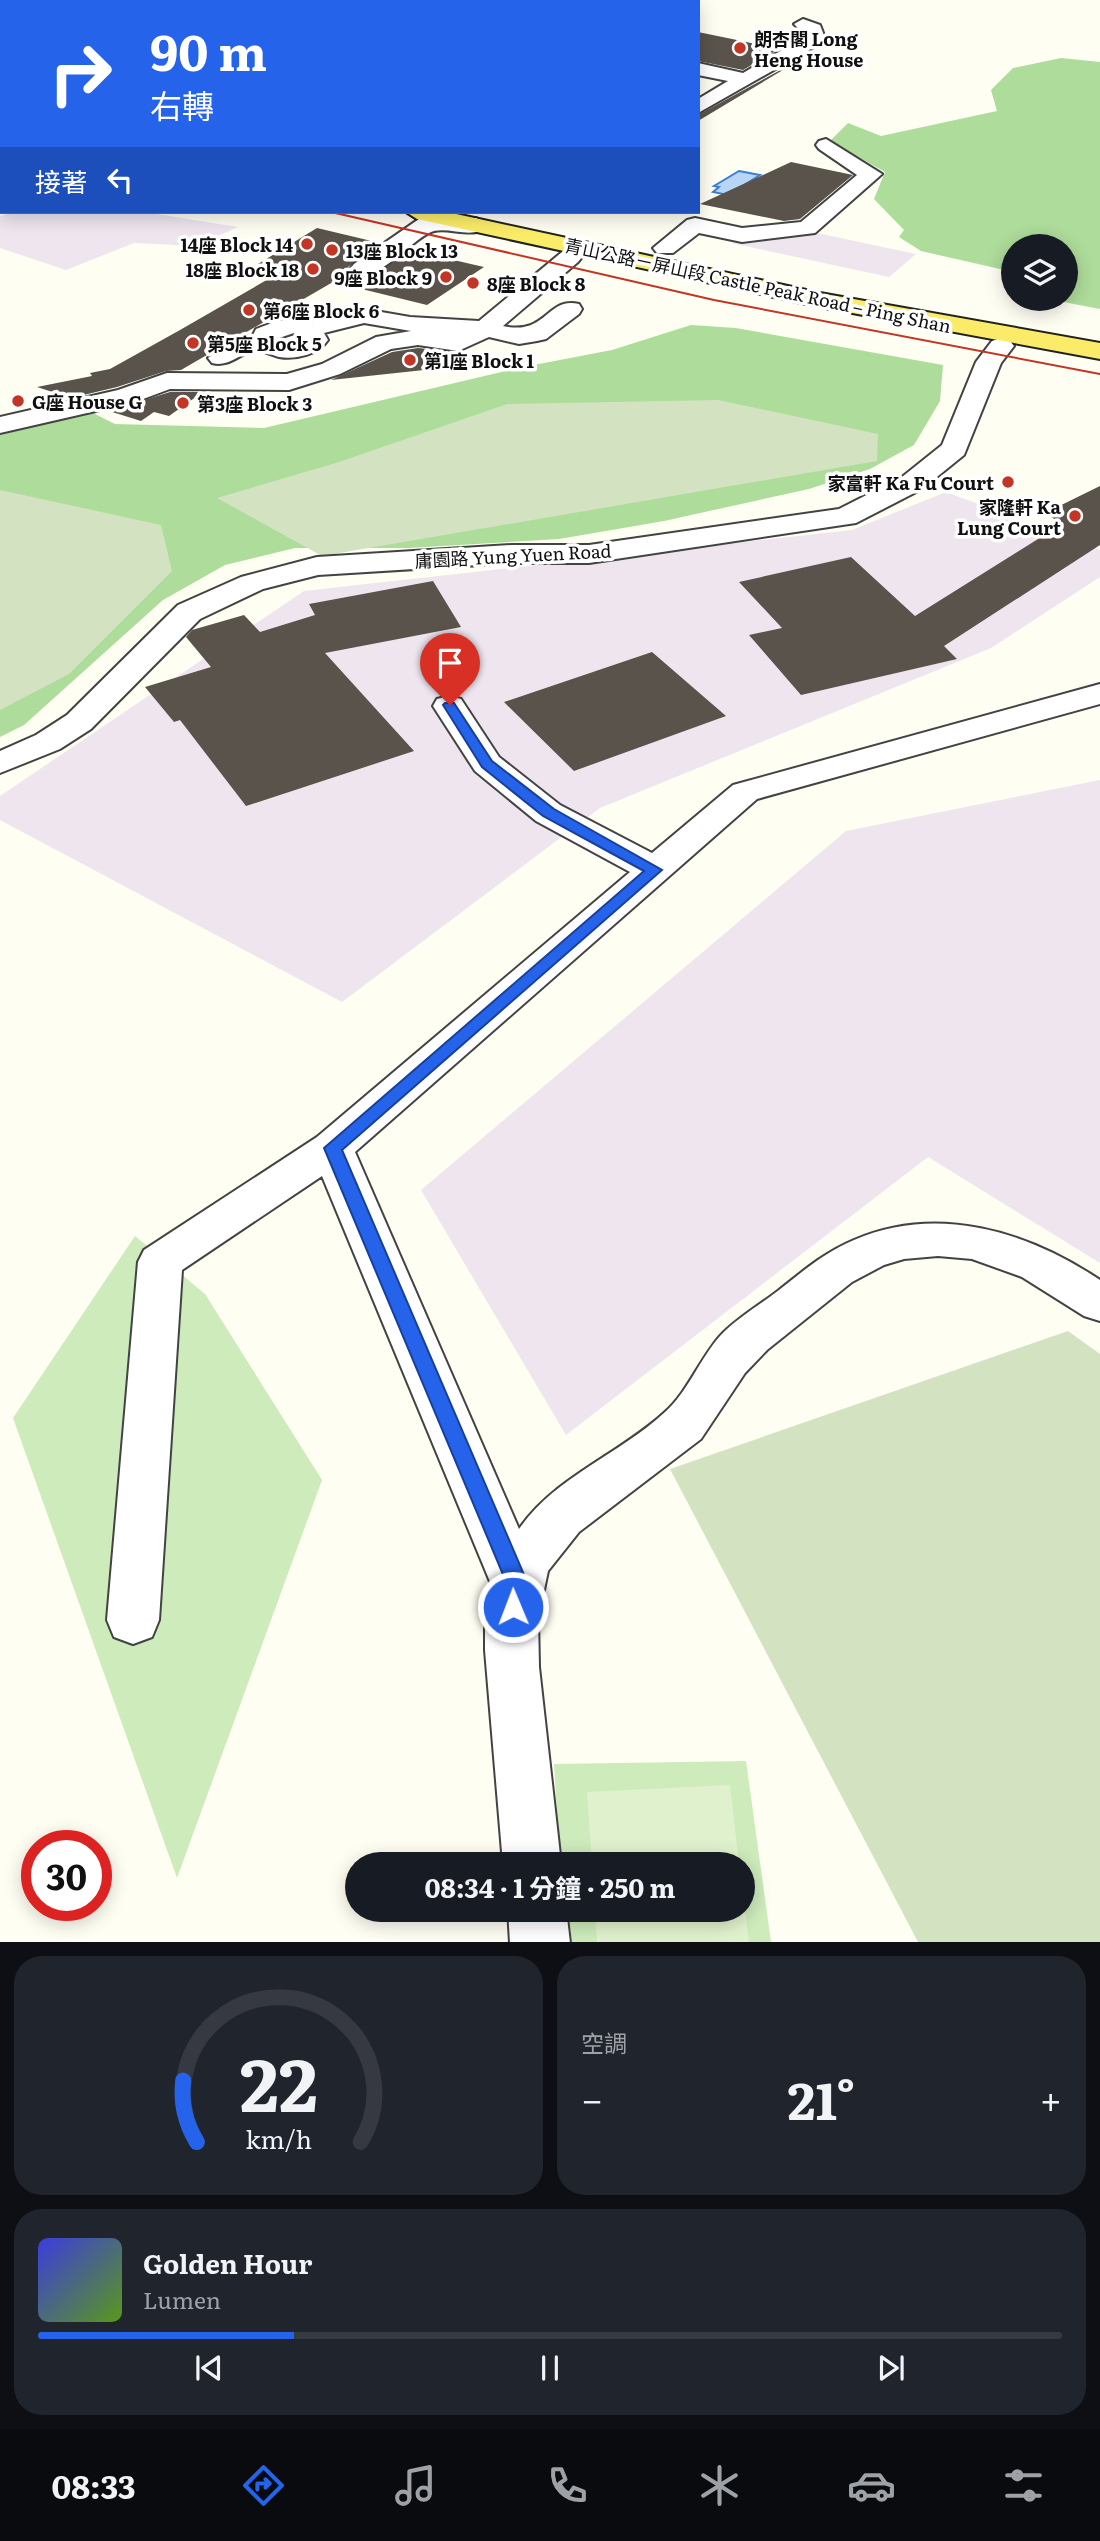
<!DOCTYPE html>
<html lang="zh-TW">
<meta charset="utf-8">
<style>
body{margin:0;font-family:Literata,"Noto Sans TC",serif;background:#20242c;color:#f1f3f6;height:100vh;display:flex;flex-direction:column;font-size:26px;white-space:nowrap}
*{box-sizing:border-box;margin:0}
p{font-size:23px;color:#9ea1a6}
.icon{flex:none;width:38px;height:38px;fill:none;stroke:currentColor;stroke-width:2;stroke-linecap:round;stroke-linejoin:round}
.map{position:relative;height:1942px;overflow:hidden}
.panel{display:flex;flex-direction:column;gap:14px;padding:14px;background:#0d0f14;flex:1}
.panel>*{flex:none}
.hud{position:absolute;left:0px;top:0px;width:700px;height:214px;box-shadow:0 4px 18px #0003;background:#2563eb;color:#fff;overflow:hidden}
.fabs{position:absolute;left:1001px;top:234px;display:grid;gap:14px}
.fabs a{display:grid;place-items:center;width:77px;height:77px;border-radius:50%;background:#171b24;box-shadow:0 4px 18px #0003;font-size:35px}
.speed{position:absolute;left:21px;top:1830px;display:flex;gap:14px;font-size:35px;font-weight:700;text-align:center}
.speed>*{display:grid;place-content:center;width:91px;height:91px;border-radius:50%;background:#171b24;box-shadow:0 4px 18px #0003;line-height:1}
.speed .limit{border:10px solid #d22;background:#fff;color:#111}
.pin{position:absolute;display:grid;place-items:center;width:60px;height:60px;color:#fff;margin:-72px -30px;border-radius:50% 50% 50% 0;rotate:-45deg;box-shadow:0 0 7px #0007}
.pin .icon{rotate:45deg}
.me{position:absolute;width:77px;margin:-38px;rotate:359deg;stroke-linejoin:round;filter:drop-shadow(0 0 5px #0008)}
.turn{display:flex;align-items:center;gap:24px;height:147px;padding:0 35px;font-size:32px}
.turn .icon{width:91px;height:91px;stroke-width:2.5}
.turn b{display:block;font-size:49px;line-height:60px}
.then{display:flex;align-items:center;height:66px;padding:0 35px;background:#0003;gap:14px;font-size:26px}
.big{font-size:52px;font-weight:700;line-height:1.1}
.panel .tile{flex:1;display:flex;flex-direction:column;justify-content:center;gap:10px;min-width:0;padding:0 24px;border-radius:28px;background:#20242c}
.panel .dial{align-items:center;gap:0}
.dial svg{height:182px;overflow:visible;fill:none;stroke:#363941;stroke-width:7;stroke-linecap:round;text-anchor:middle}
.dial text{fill:#f1f3f6;stroke:none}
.song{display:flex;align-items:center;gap:21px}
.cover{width:84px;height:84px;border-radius:10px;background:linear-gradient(135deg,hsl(240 70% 55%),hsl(90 70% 35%))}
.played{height:7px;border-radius:4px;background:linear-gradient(90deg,#2563eb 25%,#363941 25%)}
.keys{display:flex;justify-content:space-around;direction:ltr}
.heat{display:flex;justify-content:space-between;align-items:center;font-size:38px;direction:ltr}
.panel .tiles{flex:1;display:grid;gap:14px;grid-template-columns:1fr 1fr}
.tile:last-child{grid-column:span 2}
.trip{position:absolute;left:345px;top:1852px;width:410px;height:70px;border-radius:35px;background:#171b24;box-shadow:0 4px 18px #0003;font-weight:700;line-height:70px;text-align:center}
.dock{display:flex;height:112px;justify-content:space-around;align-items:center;background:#090b0e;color:#9ea1a6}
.dock .icon{width:49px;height:49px}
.dock .active{color:#2563eb}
.dock b{font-size:32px;color:#f1f3f6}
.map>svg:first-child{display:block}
</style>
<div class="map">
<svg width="1100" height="1943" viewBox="0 0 1100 1943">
<rect width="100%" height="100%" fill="#fffef3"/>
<path fill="#eee5ee" d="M 12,212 L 144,212 L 238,227 L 195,246 L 134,243 L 66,270 L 0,248 L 0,216 Z
M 812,232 L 916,254 L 889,277 L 731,243 Z
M 946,492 L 1100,550 L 1100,577 L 991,648 L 600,808 L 342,1002 L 0,820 L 0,796 L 304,591 L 852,530 Z
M 1100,780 L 1100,1263 L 928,1157 L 566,1435 L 421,1190 L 846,831 Z"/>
<path fill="#cdebbb" d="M 135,1236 L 205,1294 L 322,1480 L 177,1878 L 13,1418 Z
M 746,1761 L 771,1942 L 566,1942 L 563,1909 L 742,1909 L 742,1864 L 560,1864 L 554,1764 Z"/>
<path fill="#aedc9a" d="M 1061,58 L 1100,62 L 1100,309 L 1048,299 L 1066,299 L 1066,247 L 1013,247 L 1013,272 L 921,251 L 899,237 L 904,230 L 874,199 L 885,172 L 830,141 L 848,123 L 881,136 L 997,111 L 991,90 L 1013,68 Z
M 691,325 L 736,328 L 943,365 L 940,401 L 914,445 L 870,469 L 809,489 L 664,521 L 559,539 L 409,548 L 295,548 L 225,565 L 163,600 L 24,725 L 0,737 L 0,435 L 91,412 L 115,424 L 264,428 L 518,368 L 612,350 Z"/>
<path fill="#d3e3c2" d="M 718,400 L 878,434 L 877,461 L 322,556 L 217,498 L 339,462 L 507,404 Z
M 0,490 L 161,525 L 172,571 L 69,674 L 0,710 Z
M 1068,1331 L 1100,1354 L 1100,1942 L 918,1942 L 670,1469 Z"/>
<path fill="#e0f2cd" d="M 730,1785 L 739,1864 L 592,1864 L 587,1792 Z
M 742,1885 L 749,1942 L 597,1942 L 595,1909 L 742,1909 Z"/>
<path fill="#b7d6f7" stroke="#3d7fcf" stroke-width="2" d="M 739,171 L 760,175 L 728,195 L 713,192 L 719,187 L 714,186 Z"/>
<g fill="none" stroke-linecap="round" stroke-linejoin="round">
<path stroke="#3d7fcf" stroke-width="5" d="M 369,2 L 377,0"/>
</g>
<path fill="#59534c" d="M 698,32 L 737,40 L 779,49 L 743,70 L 698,61 Z
M 808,55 L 698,121 L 698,115 Z
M 791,162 L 853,175 L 800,219 L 784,221 L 700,204 Z
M 317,228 L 380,243 L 348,267 L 354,277 L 375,274 L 410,250 L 484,267 L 427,305 L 333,282 L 181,370 L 166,371 L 117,387 L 71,398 L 37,387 L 92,376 L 90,373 L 110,369 L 180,330 L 284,270 L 258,264 Z
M 418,348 L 462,352 L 489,359 L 489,363 L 331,380 L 392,352 Z
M 170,392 L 203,392 L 169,416 L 154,412 L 141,421 L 109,411 Z
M 1100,486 L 1100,545 L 944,646 L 957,659 L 801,695 L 749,635 L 782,628 L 739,582 L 851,557 L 915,616 L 1062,524 L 1045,513 Z
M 433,581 L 461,627 L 325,653 L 414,751 L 246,806 L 180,720 L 174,722 L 145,687 L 211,667 L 186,637 L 192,630 L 244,615 L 260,632 L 315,615 L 309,604 Z
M 652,652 L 726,716 L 574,771 L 504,702 Z"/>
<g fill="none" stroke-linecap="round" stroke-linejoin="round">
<defs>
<path id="minor" d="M 325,0 L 350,0 L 323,2 Z
M 803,19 L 820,25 L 825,38 L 823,42 L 698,113 L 698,99 L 728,81 L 698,75 L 698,63 L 743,73 L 806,36 L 794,24 Z
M 2,60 L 2,72 L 0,73 L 0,61 Z
M 826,139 L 882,174 L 815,233 L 742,242 L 699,233 L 673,253 L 657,253 L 653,248 L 687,220 L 695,218 L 742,228 L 801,222 L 857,175 L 819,149 L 816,145 L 819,141 Z
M 427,217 L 476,218 L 487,225 C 476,242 445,224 429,233 C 407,244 380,281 354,274 L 350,269 L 354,264 L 419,219 Z
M 570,250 L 578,252 L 582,257 L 578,262 L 503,326 C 547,336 547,296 579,304 L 582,309 L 579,314 L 546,339 L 537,341 L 519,344 L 489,337 L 458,351 L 418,345 L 391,349 L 340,374 L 289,390 L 170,389 L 135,402 L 0,433 L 0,417 L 118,390 L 167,373 L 287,374 L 322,364 L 376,337 L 411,331 L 364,323 L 324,333 L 328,340 C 319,354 296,360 279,357 C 272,355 264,351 258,351 C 240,351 231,368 212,363 L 208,358 L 228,344 L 252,337 L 256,329 L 277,321 L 294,319 L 309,322 L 364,309 L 410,317 L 479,321 L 562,252 ZM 294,333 L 302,338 L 290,342 L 276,339 Z
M 1001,338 L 1010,341 L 1014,346 L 1001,363 L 964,455 L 922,489 L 856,523 L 589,563 L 512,563 L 318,575 L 263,589 L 200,619 L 91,729 L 60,749 L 0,773 L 0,751 L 36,735 L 67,715 L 178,605 L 241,577 L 317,557 L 512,545 L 589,545 L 839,509 L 902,477 L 942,445 L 976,362 L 992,341 Z
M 1100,684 L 1100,704 L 757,799 L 355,1152 L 519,1529 C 555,1477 618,1455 664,1413 C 688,1392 699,1360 720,1336 C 737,1318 760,1305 779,1290 C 803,1271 825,1252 854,1240 C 937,1204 1027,1231 1100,1280 L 1100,1321 L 1084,1316 L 1022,1277 L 972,1259 L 938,1256 L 904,1259 L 884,1265 L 852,1282 L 767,1350 L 745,1373 L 701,1439 L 579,1532 L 548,1571 L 538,1618 L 539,1667 L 561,1864 L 503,1864 L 485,1650 L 485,1618 L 491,1584 L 322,1176 L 182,1270 L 159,1620 L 152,1637 L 133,1644 L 114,1637 L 107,1620 L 138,1262 L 144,1250 L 317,1137 L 630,872 L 536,821 L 475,771 L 433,706 L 437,699 L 449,696 L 461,699 L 499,757 L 560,805 L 652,853 L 733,785 Z
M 508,1909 L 566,1909 L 570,1943 L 510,1943 Z"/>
<path id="major" d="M 429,0 L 455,0 L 427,2 Z
M 517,0 L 541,0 L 515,2 Z
M 0,82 L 2,82 L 2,94 L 0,94 Z
M 0,149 L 2,149 L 0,162 Z
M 0,185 L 2,185 L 0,199 Z
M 406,212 L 447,212 L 820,293 L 1100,343 L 1100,359 L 820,307 L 417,219 Z"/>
</defs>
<use href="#minor" stroke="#434343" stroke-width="4"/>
<use href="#major" stroke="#212121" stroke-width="4"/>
<use href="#minor" fill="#fff" fill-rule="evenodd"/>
<use href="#major" fill="#faec68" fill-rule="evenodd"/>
<path stroke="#c33525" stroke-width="2" d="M 331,212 L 714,300 L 1100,374"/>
</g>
<path fill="#2563eb" stroke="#184099" stroke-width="2" d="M 445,703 L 454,703 L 492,761 L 554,809 L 662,870 L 342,1150 L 528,1584 L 521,1614 L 513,1617 L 506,1614 L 502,1607 L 507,1584 L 324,1148 L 644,871 L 543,816 L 482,767 L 443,705 Z"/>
<g fill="#c33525" stroke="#fff" stroke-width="2.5">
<circle cx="740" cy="48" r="7"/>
<circle cx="307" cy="244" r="7"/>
<circle cx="332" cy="250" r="7"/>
<circle cx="313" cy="269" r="7"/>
<circle cx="446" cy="277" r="7"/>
<circle cx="473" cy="283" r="7"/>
<circle cx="249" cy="310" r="7"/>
<circle cx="193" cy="343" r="7"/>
<circle cx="410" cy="360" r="7"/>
<circle cx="18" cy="401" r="7"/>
<circle cx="183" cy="403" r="7"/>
<circle cx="1008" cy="482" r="7"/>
<circle cx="1075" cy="516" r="7"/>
</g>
<g text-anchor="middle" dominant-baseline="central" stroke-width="7" stroke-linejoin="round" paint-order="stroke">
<g font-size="18" font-weight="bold" fill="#101010" stroke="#fff" text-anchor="start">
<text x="754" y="38">朗杏閣 Long<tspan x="754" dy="21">Heng House</tspan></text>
<text x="293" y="244" text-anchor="end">14座 Block 14</text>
<text x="346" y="250">13座 Block 13</text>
<text x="299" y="269" text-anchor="end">18座 Block 18</text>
<text x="432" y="277" text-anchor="end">9座 Block 9</text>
<text x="487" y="283">8座 Block 8</text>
<text x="263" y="310">第6座 Block 6</text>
<text x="207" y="343">第5座 Block 5</text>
<text x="424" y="360">第1座 Block 1</text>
<text x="32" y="401">G座 House G</text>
<text x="197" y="403">第3座 Block 3</text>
<text x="994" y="482" text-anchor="end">家富軒 Ka Fu Court</text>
<text x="1061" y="506" text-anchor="end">家隆軒 Ka<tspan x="1061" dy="21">Lung Court</tspan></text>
</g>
<g font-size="18" fill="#101010" stroke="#fff">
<text transform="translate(758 285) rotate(12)">青山公路－屏山段 Castle Peak Road – Ping Shan</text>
<text transform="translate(513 555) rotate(-3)">庸園路 Yung Yuen Road</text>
</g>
</g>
</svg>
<div class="fabs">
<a><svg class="icon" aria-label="layers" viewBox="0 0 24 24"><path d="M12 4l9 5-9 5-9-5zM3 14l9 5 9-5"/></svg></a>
</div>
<div class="speed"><div class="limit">30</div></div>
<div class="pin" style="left:450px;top:705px;background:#d93025"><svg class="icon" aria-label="arrive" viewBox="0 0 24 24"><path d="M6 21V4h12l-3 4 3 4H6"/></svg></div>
<svg class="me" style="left:513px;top:1607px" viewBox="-20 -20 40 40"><circle r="17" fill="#2563eb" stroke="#fff" stroke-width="3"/><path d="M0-11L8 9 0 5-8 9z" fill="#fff"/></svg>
<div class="trip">08:34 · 1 分鐘 · 250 m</div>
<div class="hud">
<div class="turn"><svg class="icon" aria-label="right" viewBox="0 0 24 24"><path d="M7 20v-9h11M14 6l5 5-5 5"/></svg><div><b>90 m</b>右轉</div></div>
<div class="then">接著<svg class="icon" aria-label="left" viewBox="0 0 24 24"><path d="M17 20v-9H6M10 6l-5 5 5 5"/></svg></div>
</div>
</div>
<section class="panel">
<div class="tiles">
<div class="tile dial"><svg viewBox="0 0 100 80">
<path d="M14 69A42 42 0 1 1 86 69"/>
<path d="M14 69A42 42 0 0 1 8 42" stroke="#2563eb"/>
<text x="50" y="56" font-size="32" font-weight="700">22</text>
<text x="50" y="72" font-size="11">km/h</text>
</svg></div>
<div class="tile"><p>空調</p>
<div class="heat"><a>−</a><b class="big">21°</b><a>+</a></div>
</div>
<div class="tile">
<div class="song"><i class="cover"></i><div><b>Golden Hour</b><p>Lumen</p></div></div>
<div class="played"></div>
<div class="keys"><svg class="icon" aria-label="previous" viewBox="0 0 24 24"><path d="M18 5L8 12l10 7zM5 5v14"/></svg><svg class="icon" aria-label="pause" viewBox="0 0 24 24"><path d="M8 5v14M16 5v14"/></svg><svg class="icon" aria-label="next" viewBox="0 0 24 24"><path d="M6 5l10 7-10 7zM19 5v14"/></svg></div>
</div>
</div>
</section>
<nav class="dock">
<b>08:33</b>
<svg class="icon active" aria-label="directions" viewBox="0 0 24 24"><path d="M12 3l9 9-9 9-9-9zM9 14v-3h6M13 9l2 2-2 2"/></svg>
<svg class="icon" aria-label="music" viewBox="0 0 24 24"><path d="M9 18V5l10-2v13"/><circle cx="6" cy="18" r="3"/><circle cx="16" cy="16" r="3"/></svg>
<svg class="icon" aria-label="phone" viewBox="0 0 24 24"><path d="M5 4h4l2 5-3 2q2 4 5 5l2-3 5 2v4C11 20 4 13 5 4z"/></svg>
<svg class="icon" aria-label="climate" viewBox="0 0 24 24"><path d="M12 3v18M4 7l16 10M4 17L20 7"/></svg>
<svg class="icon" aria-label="car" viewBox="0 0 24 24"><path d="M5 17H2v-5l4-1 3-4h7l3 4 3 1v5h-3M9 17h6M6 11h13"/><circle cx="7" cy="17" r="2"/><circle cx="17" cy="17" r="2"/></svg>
<svg class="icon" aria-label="filters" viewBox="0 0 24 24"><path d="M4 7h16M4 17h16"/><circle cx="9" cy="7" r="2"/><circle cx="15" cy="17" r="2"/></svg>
</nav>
